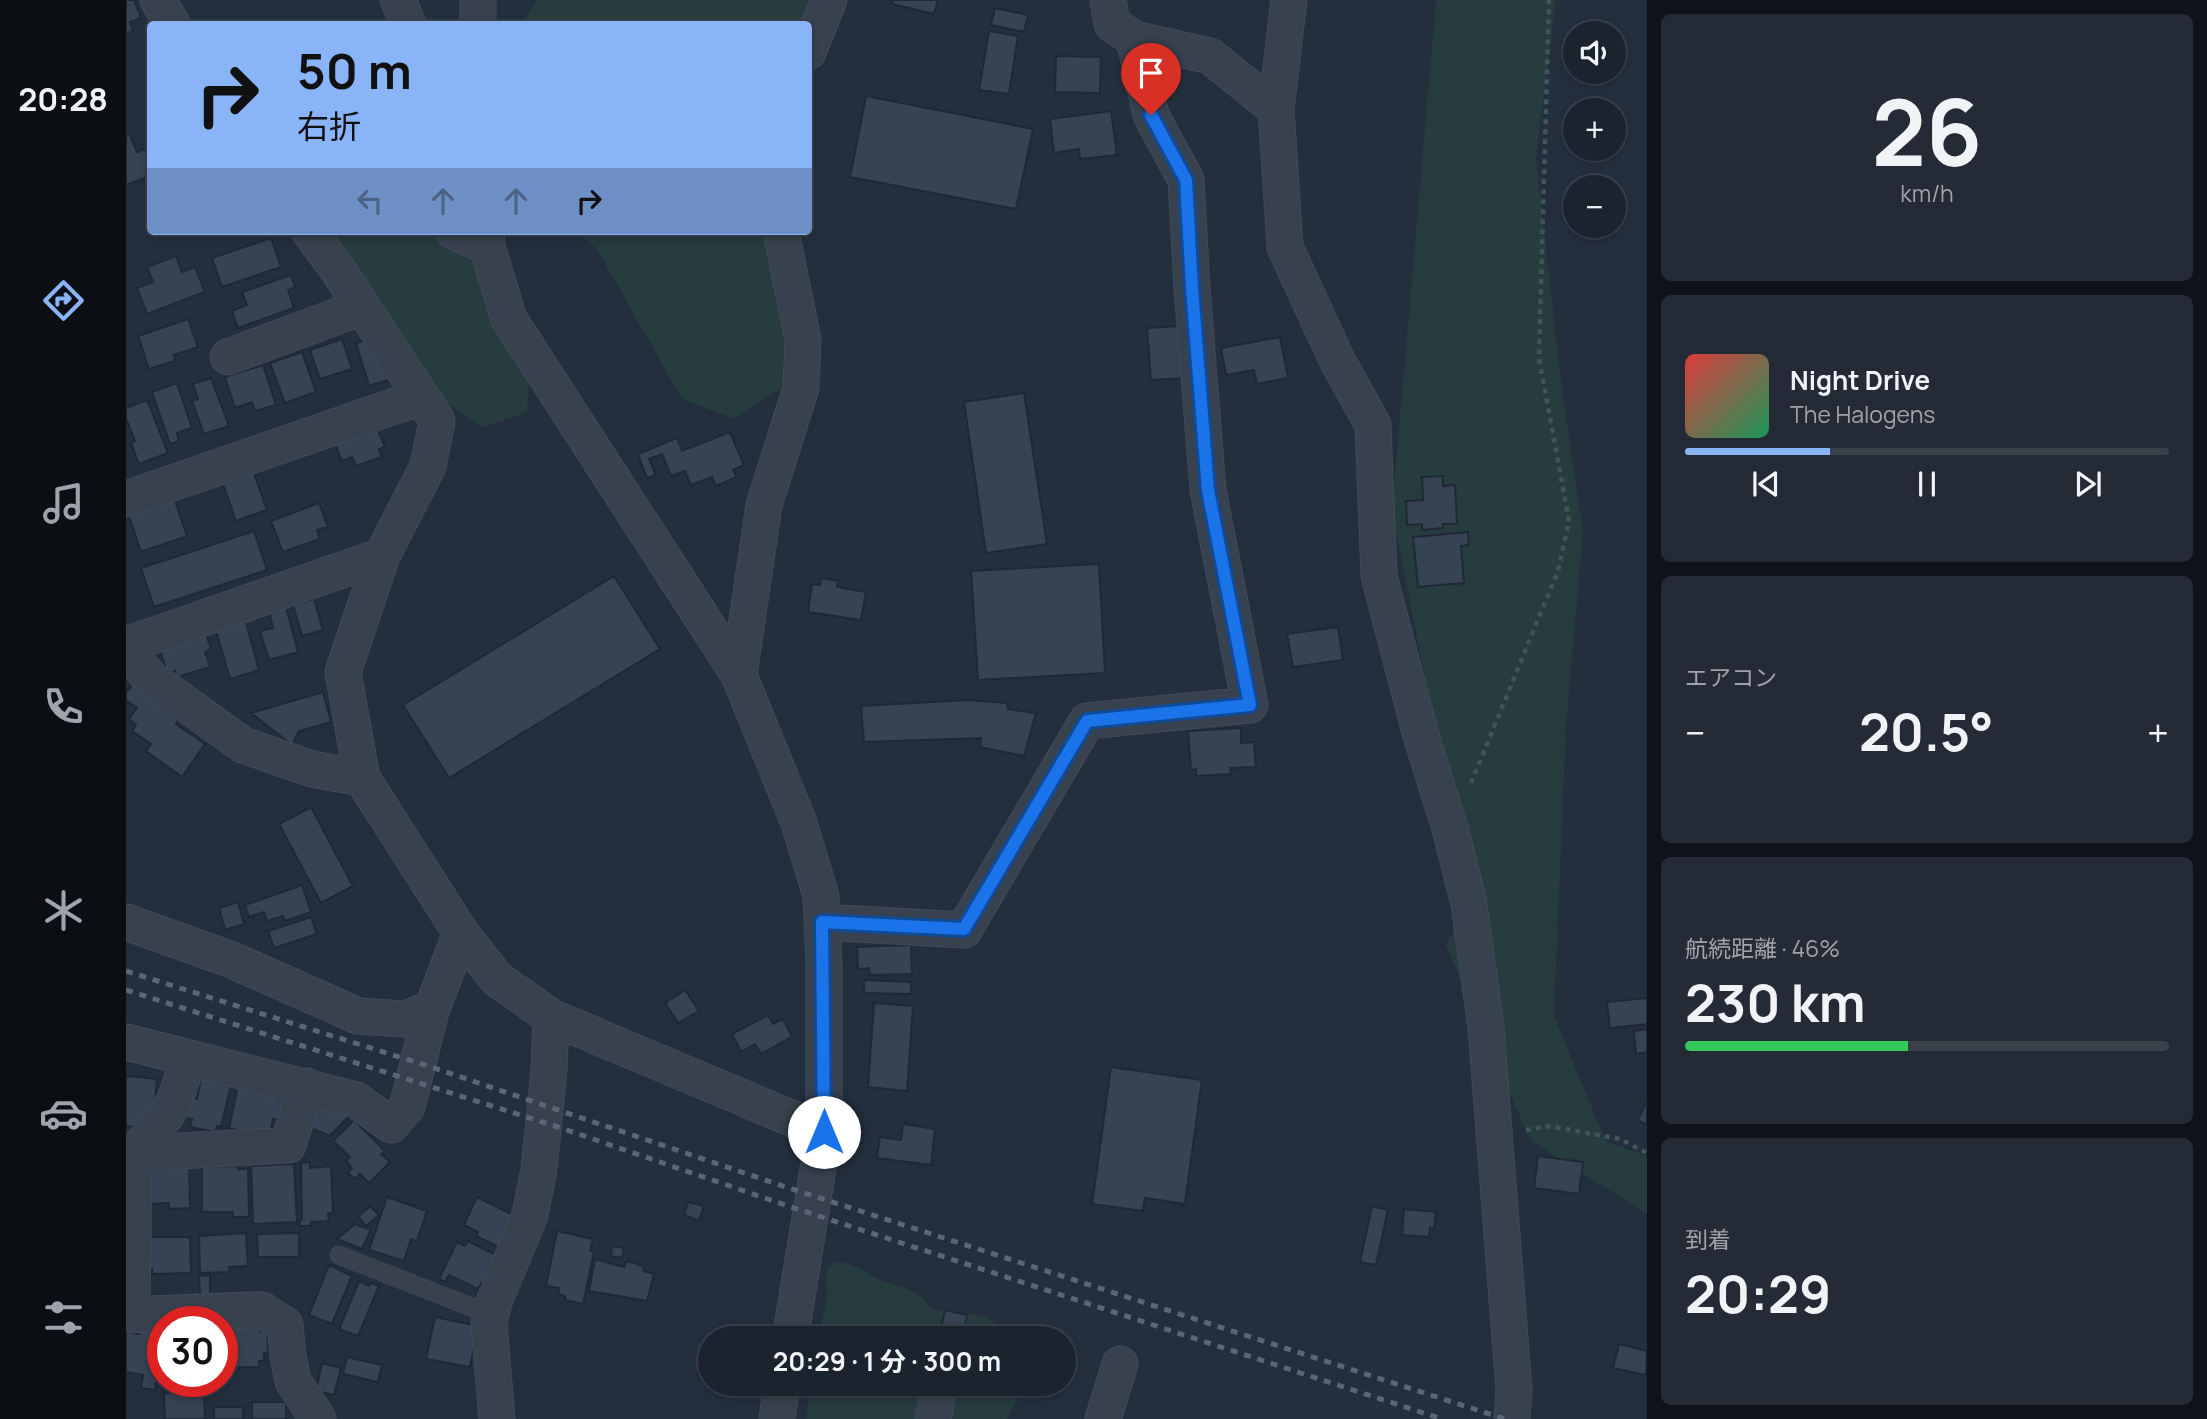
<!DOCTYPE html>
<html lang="ja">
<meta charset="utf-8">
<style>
body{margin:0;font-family:Manrope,"Noto Sans JP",sans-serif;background:#242b36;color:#f1f3f6;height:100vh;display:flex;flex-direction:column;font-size:26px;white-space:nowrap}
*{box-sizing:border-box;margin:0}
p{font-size:23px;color:#a0a4aa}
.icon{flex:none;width:38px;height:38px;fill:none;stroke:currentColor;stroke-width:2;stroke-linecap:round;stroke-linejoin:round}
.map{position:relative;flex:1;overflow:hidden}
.side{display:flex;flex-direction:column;gap:14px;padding:14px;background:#0f1319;width:560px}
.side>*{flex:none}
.hud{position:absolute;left:21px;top:21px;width:665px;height:214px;border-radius:7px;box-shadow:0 4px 10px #0003,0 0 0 2px #39404a;background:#8ab4f8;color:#111;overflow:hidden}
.fabs{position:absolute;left:1437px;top:21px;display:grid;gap:14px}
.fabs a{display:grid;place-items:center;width:63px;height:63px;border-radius:50%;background:#1b232e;box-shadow:0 4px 10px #0003,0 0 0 2px #39404a;font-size:35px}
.speed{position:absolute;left:21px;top:1306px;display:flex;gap:14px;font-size:35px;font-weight:700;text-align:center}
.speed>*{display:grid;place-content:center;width:91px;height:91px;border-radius:50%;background:#1b232e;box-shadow:0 4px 10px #0003,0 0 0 2px #39404a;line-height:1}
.speed .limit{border:10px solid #d22;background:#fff;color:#111}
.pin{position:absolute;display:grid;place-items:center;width:60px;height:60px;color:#fff;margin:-72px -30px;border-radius:50% 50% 50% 0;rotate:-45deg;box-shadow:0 0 7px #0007}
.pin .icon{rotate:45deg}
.me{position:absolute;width:77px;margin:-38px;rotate:0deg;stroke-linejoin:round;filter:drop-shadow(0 0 5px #0008)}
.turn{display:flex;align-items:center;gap:24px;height:147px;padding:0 35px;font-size:32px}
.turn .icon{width:91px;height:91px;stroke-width:2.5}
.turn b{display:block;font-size:49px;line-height:60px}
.lanes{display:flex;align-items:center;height:66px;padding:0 35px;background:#0003;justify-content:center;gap:35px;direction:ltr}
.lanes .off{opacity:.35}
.big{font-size:52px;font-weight:700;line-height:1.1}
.side .widget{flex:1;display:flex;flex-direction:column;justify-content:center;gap:10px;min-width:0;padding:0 24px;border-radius:10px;background:#242b36}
.side .dial{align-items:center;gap:0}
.dial b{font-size:91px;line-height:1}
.song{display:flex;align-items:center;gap:21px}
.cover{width:84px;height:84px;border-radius:10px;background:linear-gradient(135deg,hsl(0 70% 55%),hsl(150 70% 35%))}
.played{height:7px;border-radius:4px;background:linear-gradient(90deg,#8ab4f8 30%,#39404a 30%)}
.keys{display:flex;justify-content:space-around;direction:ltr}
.heat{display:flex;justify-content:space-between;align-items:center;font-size:38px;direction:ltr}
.charge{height:10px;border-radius:5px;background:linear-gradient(90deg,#34c759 46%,#39404a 0)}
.trip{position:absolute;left:572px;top:1326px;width:378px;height:70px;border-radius:35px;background:#1b232e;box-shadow:0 4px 10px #0003,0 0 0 2px #39404a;font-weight:700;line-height:70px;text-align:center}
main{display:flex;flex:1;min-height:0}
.tab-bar{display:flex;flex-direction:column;width:126px;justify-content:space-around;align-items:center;background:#0b0e12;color:#a0a4aa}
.tab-bar .icon{width:49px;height:49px}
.tab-bar .active{color:#8ab4f8}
.tab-bar b{font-size:32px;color:#f1f3f6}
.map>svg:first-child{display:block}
</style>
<main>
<nav class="tab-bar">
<b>20:28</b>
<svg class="icon active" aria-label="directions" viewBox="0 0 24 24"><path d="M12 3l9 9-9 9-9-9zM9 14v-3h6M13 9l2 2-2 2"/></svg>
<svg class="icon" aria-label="music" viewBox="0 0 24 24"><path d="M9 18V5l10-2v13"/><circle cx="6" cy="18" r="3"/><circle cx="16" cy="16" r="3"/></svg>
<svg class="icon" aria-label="phone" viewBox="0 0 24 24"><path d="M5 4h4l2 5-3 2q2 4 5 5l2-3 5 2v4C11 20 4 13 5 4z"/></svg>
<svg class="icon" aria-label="climate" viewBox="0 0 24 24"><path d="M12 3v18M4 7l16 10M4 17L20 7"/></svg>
<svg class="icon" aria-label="car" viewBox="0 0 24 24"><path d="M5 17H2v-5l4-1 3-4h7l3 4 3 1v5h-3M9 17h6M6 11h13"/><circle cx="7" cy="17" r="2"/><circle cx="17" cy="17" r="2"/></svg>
<svg class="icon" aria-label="filters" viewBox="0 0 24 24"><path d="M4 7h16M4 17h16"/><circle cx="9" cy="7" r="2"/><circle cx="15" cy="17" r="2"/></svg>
</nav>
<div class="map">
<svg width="1521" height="1419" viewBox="0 0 1521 1419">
<rect width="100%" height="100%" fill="#242f3e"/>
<path fill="#263c3f" d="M 412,0 L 687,0 L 674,24 L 395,24 Z
M 1310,0 L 1430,0 L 1410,158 L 1435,382 L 1457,532 L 1440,727 L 1428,1016 L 1480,1142 L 1521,1156 L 1521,1214 L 1404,1140 L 1320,945 L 1343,904 L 1266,510 Z
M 204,231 L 326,231 L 383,319 L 404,370 L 401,412 L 357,427 L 304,392 Z
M 452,231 L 655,231 L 661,384 L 608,419 L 556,399 L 472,251 Z
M 710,1262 C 728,1262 742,1275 758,1281 C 781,1290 790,1287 806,1309 L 859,1316 L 886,1334 L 895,1331 L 911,1333 L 913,1339 L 693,1339 L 700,1301 L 701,1268 Z
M 685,1384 L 900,1384 L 881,1419 L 680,1419 Z"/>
<path fill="#364354" stroke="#1f2835" stroke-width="2" d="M 0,0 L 8,0 L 15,18 L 4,22 L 7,31 L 0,34 Z
M 767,0 L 812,0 L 808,14 L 766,4 Z
M 869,8 L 902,15 L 898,32 L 865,25 Z
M 863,31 L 892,36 L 883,94 L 853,90 Z
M 930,56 L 975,57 L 974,93 L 929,92 Z
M 740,96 L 907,129 L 890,209 L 724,177 Z
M 985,111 L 991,155 L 954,159 L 953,149 L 928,153 L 924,119 Z
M 4,135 L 11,152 L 19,149 L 24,163 L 24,176 L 0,185 L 0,136 Z
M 145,238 L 155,267 L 96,287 L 86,258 Z
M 50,256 L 56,272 L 69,267 L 79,292 L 21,314 L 11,288 L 27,282 L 21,267 Z
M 165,275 L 169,287 L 162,290 L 168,308 L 112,328 L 106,311 L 121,305 L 116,292 Z
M 62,319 L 72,347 L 48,355 L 49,361 L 23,369 L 12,336 Z
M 1056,326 L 1060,378 L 1025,380 L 1021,328 Z
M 1154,337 L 1162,378 L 1131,384 L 1128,370 L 1100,375 L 1095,348 Z
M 216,339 L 226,369 L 194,379 L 184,350 Z
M 246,339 L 268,378 L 243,386 L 230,343 Z
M 176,352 L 190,392 L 159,403 L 144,363 Z
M 137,365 L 150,405 L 129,411 L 126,402 L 109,408 L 99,377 Z
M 85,378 L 103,426 L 78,434 L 66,401 L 72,399 L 67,384 Z
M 51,383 L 66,428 L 51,433 L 53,441 L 44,444 L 26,392 Z
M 898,393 L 921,544 L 860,553 L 838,402 Z
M 21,400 L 42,453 L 13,464 L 5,443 L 9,441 L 0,418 L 0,408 Z
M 251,428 L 259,447 L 253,449 L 256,457 L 230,466 L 226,457 L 216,461 L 209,444 Z
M 604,432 L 618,465 L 607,470 L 611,477 L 590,486 L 586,477 L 565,485 L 559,471 L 545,476 L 536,454 L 523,459 L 530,475 L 521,478 L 512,454 L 551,438 L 556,451 Z
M 128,473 L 141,510 L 110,521 L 97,484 Z
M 1317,476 L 1317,486 L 1329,485 L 1331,524 L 1317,524 L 1317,528 L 1296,530 L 1296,524 L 1281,525 L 1280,501 L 1297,500 L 1296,477 Z
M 48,498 L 61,536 L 15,552 L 2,513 Z
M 193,503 L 202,527 L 191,530 L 194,539 L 157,552 L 145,521 Z
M 128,531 L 141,570 L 28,607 L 15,568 Z
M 1342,532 L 1343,545 L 1335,546 L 1338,583 L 1292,587 L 1287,537 Z
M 973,564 L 979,673 L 852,680 L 845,571 Z
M 488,576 L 534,649 L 323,778 L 277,705 Z
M 695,578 L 712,581 L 711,587 L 740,592 L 735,620 L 682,612 L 686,584 L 694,585 Z
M 188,599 L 197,630 L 176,636 L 167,605 Z
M 160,607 L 172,652 L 143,660 L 134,631 L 147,628 L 143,612 Z
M 120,622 L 133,670 L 104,679 L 90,631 Z
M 1212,627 L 1217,660 L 1167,667 L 1161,634 Z
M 80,634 L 85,649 L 79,652 L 84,667 L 51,677 L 49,671 L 41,673 L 34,649 Z
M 7,684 L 54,718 L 50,724 L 79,744 L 56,777 L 20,751 L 25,744 L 6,731 L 10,725 L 3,719 L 11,708 L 0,700 L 0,693 Z
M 197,692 L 205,722 L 173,731 L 166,745 L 125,713 Z
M 842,700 L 881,703 L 882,709 L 910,713 L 898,756 L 854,747 L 855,738 L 738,742 L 735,706 Z
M 1115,728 L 1115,743 L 1128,742 L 1130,767 L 1104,768 L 1105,774 L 1070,776 L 1070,769 L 1065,770 L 1062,731 Z
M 185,807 L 227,886 L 195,903 L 153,824 Z
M 176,885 L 185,912 L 159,921 L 157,916 L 141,921 L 138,912 L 123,917 L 119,905 Z
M 112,902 L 118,924 L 99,930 L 93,908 Z
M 185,917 L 191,934 L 148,948 L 142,931 Z
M 785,945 L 786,974 L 744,975 L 743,968 L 732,969 L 731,947 Z
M 738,980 L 785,982 L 785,994 L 738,993 Z
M 559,990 L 573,1011 L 552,1023 L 539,1003 Z
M 1521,998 L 1521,1024 L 1484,1028 L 1481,1002 Z
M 748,1003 L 787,1006 L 781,1091 L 742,1087 Z
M 642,1015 L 647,1024 L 657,1019 L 666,1037 L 635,1054 L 629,1044 L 615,1052 L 606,1034 Z
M 1521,1029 L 1521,1052 L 1510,1054 L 1508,1031 Z
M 985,1067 L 1076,1080 L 1059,1204 L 1019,1198 L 1017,1211 L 966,1204 Z
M 0,1076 L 31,1079 L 28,1110 L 21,1128 L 0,1126 Z
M 75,1078 L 105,1085 L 95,1127 L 91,1126 L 89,1132 L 64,1127 L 66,1119 L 60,1118 L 65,1098 L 71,1099 Z
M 112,1085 L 153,1094 L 152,1099 L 160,1101 L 156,1121 L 147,1119 L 144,1134 L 128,1134 L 103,1128 Z
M 1521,1100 L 1521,1125 L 1512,1120 Z
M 192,1101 L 224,1115 L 204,1136 L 182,1127 Z
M 228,1120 L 259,1151 L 255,1154 L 264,1162 L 243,1183 L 234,1174 L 229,1179 L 222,1173 L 226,1168 L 220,1161 L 224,1157 L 207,1141 Z
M 777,1124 L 809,1129 L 805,1165 L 751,1158 L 754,1137 L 775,1140 Z
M 1412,1156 L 1457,1162 L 1453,1194 L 1408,1188 Z
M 184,1162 L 184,1168 L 205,1166 L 207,1213 L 202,1213 L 203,1221 L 185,1222 L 185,1226 L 174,1226 L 173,1221 L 176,1220 L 175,1163 Z
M 63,1163 L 64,1208 L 43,1209 L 43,1203 L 21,1204 L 21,1170 L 43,1169 L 44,1164 Z
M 168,1164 L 171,1222 L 127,1224 L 125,1166 Z
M 113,1166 L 112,1169 L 122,1169 L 123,1217 L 107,1217 L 107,1212 L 76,1212 L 76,1167 Z
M 261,1197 L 301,1211 L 291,1241 L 285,1239 L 278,1261 L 243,1250 Z
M 351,1197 L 395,1219 L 377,1249 L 350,1236 L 352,1232 L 338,1225 Z
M 562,1202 L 578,1206 L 573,1221 L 558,1215 Z
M 244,1206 L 253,1215 L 240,1226 L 232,1217 Z
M 1246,1206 L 1262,1210 L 1250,1265 L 1234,1262 Z
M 1278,1209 L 1310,1212 L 1308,1229 L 1304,1228 L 1303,1237 L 1276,1235 Z
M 229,1224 L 245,1230 L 236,1249 L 211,1239 Z
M 431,1231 L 467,1239 L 464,1251 L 468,1252 L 457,1304 L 439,1300 L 439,1296 L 432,1294 L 433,1288 L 420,1286 Z
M 120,1233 L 122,1266 L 103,1267 L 103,1272 L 74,1273 L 73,1236 Z
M 173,1233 L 173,1257 L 132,1257 L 131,1234 Z
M 22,1237 L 64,1237 L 65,1273 L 27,1274 L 26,1269 L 22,1270 Z
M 342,1241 L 374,1257 L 361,1284 L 356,1282 L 352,1289 L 323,1275 L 319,1282 L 313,1279 L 331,1242 L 339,1246 Z
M 486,1246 L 498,1248 L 496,1258 L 485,1256 Z
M 469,1259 L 498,1267 L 501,1261 L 517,1266 L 518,1271 L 528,1274 L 521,1301 L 463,1291 Z
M 203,1265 L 226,1276 L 206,1324 L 183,1315 Z
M 84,1275 L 84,1295 L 74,1295 L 73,1276 Z
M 233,1281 L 243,1286 L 245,1283 L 253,1286 L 232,1336 L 213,1329 Z
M 819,1310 L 841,1315 L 836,1339 L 817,1339 L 818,1337 L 813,1336 Z
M 309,1317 L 352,1326 L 344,1367 L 300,1359 Z
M 134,1325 L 134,1331 L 141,1330 L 142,1353 L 138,1353 L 138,1361 L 133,1361 L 133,1367 L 96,1368 L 96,1327 Z
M 14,1328 L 28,1329 L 27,1336 L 35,1337 L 29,1390 L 15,1388 L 17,1375 L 0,1372 L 0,1332 L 13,1334 Z
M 1493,1344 L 1521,1351 L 1520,1375 L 1487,1368 Z
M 221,1357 L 256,1365 L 252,1382 L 217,1374 Z
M 196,1363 L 215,1368 L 208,1395 L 190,1391 Z
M 78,1391 L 79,1419 L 39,1419 L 38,1393 Z
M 126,1402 L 160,1402 L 160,1419 L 126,1419 Z
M 88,1407 L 117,1407 L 117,1419 L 88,1419 Z"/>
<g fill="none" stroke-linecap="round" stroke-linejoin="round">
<defs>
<path id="service" d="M 213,1255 L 365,1315"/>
<path id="minor" d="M 32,0 L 46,24
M 272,0 L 282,24
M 982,0 L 986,24 L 1008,39 L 1084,56 L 1150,109
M 1163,0 L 1150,109 L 1159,247 L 1211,360 L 1247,425 L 1253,576 L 1294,732 L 1325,832 L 1343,904 L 1360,1028 L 1388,1390 L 1386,1419
M 352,24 L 352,0
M 682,52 L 703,0
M 183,231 L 212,270 L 311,421 L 302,466 L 256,556 L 217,672 L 236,778 L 335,933 L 371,979 L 425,1017 L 698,1132
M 327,231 L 361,246
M 360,231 L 361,246 L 383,319 L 613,675 L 673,823 L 695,896 L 698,965 L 698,1132 L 664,1339
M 102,357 L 236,307
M 0,499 L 295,397
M 0,645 L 256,556
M 0,653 L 27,680 L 117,745 L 186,769 L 236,778
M 613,675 L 638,505 L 675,388 L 677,340 L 655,231
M 0,922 L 106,960 L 232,1016 L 280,1019 L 306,1008
M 696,922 L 838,930 L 961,721 L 1124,705 L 1082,490 L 1066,288 L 1060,180 L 1025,115 L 1008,39
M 0,1042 L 230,1100 L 265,1125 L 281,1107 L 305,1011 L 335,933
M 0,1154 L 162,1145 L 181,1086
M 0,1315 L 123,1310 L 136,1310 L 159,1325 L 162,1356 L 167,1381 L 192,1419
M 6,1315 L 8,1153 L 39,1117 L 49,1100 L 63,1058
M 371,1419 L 363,1323 L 368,1302 L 404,1215 L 413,1169 L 423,1070 L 425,1017
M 651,1419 L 656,1384
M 807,1419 L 813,1389
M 977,1419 L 994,1364"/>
</defs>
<use href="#service" stroke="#414a57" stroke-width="19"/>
<use href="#minor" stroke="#414a57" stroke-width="37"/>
<path stroke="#3f5557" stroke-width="4.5" stroke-dasharray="5 5" stroke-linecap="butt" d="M 1345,783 L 1432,571 L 1443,521 L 1413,358 L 1423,0
M 1400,1130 L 1424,1126 L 1494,1139 L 1521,1153"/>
<use href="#service" stroke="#38414e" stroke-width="18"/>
<use href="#minor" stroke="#38414e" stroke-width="35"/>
<path stroke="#5a6575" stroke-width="5" stroke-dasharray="7 7" stroke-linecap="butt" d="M 0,971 L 302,1066 L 663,1188 L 1379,1419
M 0,990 L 429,1126 L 659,1205 L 1316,1419"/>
</g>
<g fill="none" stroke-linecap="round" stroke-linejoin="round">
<defs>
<path id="route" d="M 698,1132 L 696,922 L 838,929 L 961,721 L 1124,705 L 1082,490 L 1066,288 L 1060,180 L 1025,115"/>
</defs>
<use href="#route" stroke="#114b97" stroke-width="18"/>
<use href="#route" stroke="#1a73e8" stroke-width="12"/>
</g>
</svg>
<div class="fabs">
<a><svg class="icon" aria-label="sound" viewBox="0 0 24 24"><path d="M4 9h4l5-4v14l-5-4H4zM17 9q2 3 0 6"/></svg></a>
<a>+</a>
<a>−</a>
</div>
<div class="speed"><div class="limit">30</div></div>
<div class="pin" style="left:1025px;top:115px;background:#d93025"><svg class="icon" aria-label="arrive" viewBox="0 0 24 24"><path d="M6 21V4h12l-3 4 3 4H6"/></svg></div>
<svg class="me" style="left:698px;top:1132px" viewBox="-20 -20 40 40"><circle r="19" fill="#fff"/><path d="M0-13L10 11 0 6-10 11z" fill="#1a73e8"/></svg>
<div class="trip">20:29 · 1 分 · 300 m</div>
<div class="hud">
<div class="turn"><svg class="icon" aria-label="right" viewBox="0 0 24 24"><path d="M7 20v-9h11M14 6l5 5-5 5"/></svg><div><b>50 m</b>右折</div></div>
<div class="lanes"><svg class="icon off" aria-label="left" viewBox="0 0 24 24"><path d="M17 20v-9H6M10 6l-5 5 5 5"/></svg><svg class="icon off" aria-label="ahead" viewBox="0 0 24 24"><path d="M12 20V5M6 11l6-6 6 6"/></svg><svg class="icon off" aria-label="ahead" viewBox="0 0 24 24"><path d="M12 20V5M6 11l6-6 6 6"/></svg><svg class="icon" aria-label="right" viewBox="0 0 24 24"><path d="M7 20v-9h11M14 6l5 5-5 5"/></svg></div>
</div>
</div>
<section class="side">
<div class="widget dial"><b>26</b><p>km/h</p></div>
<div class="widget">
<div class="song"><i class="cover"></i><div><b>Night Drive</b><p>The Halogens</p></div></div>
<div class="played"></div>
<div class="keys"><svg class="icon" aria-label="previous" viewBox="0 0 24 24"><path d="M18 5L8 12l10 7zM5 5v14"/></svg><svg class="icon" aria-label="pause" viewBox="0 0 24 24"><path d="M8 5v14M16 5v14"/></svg><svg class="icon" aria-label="next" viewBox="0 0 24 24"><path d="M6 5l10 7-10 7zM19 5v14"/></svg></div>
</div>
<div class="widget"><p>エアコン</p>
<div class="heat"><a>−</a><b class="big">20.5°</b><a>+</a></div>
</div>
<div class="widget"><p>航続距離 · 46%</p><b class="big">230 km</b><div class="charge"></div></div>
<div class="widget"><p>到着</p><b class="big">20:29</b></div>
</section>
</main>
